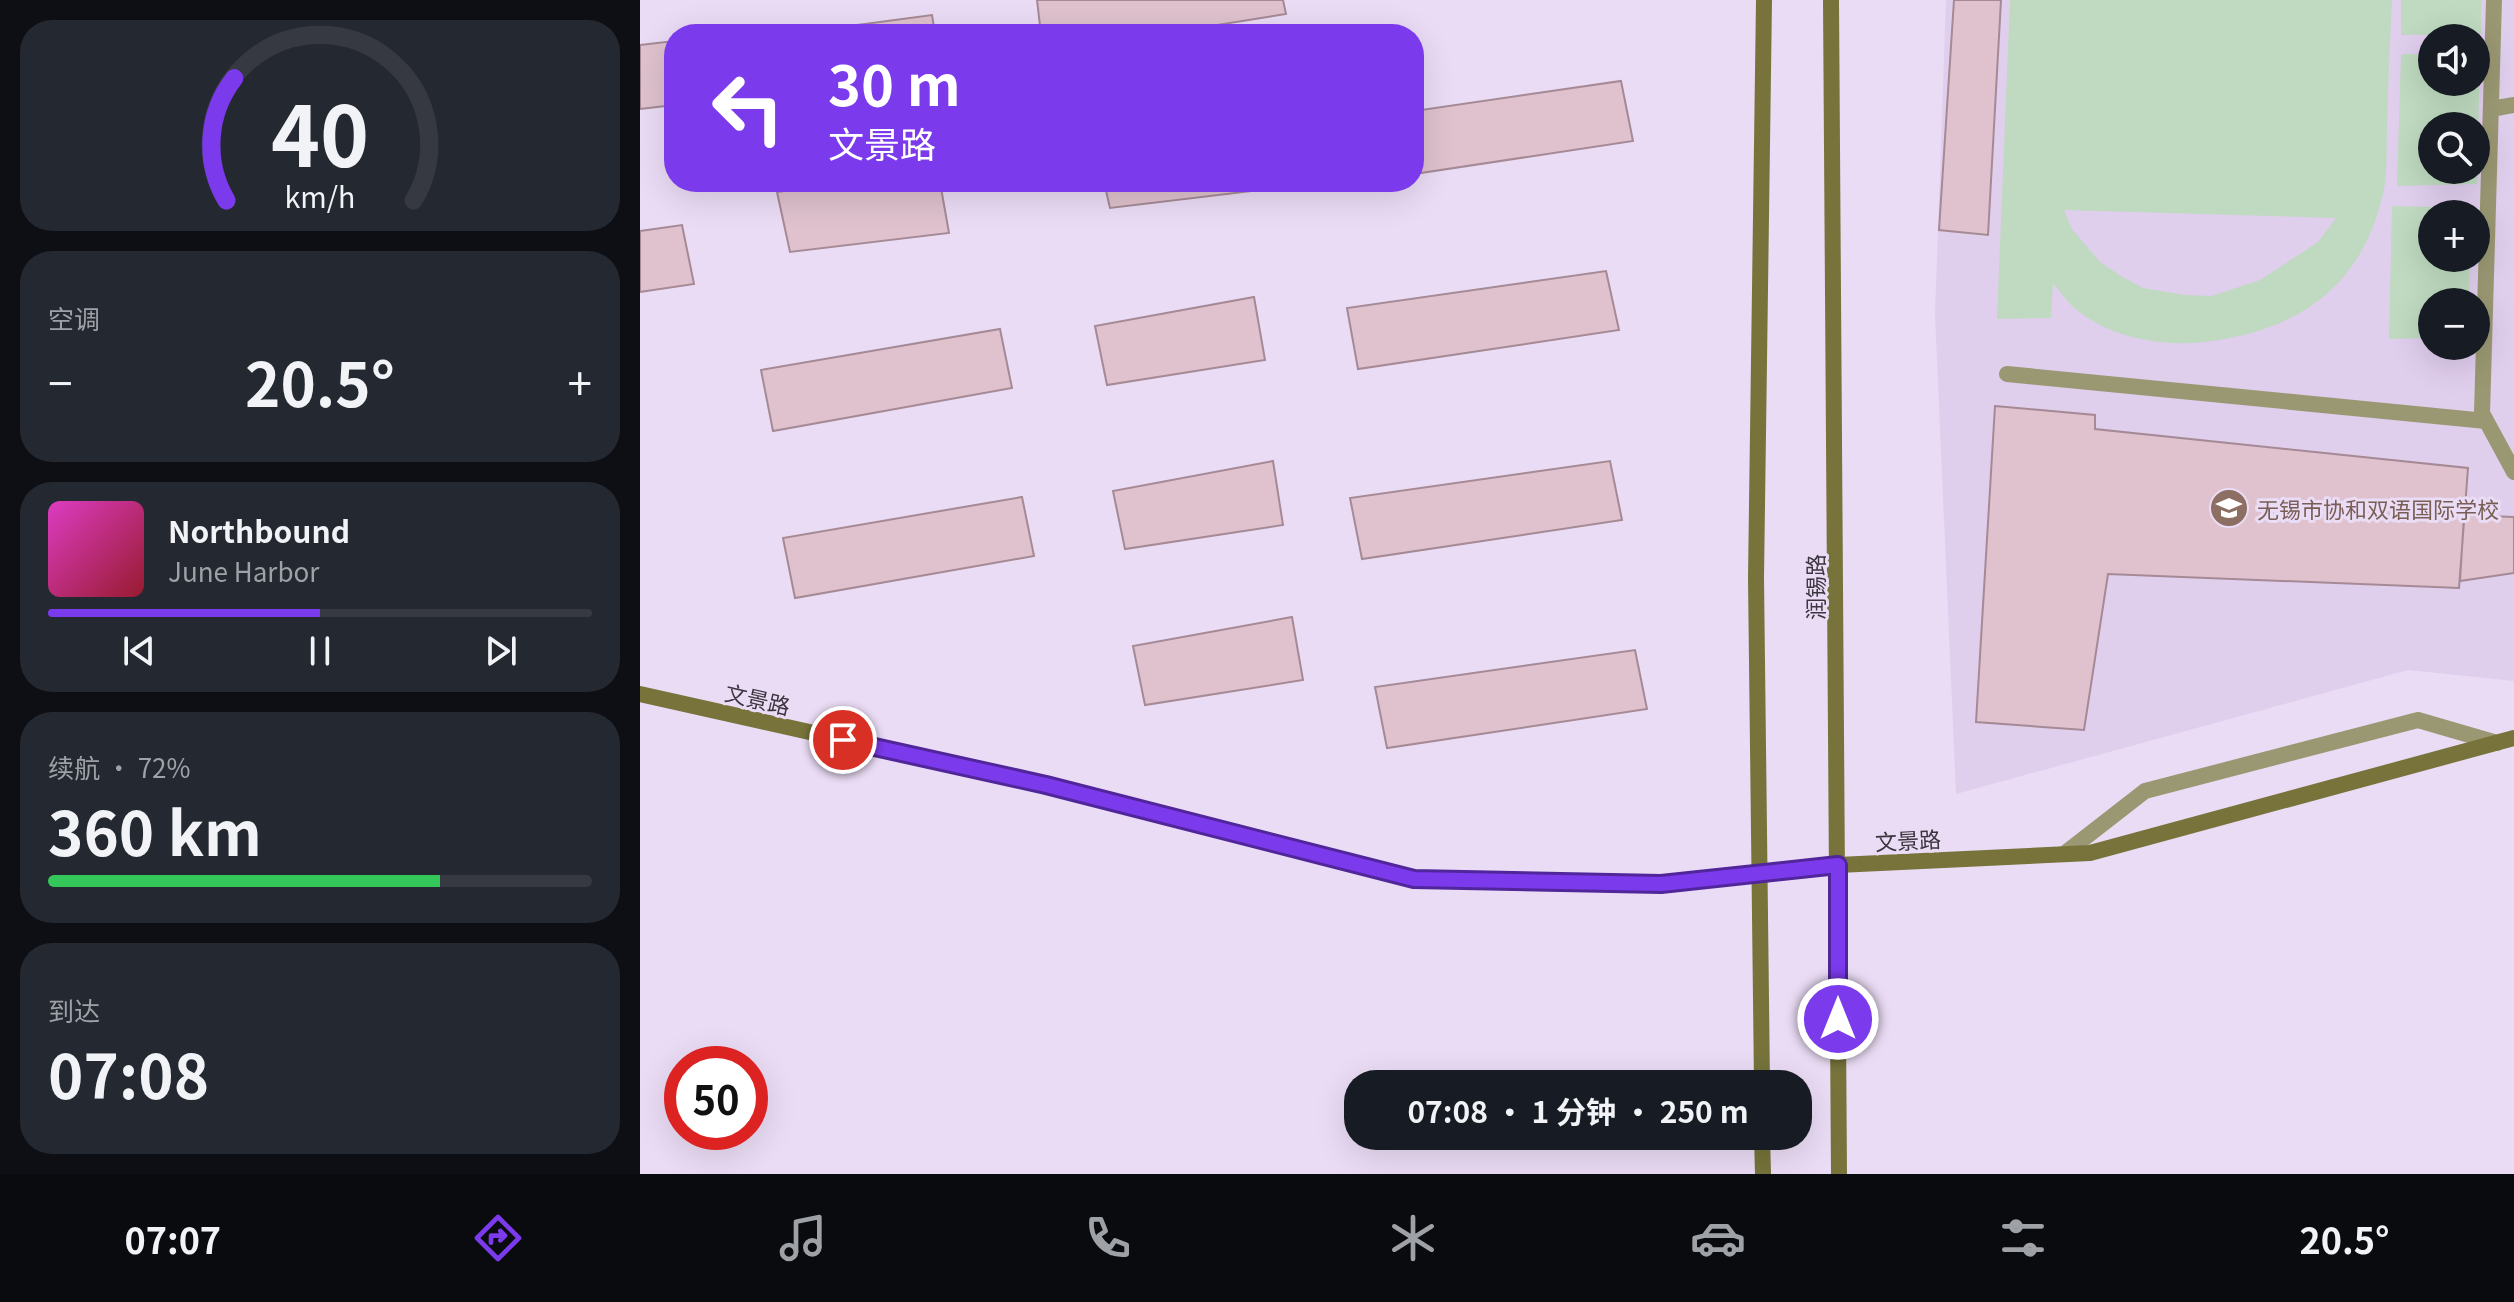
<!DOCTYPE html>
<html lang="zh">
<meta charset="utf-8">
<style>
body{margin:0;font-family:Georgia,"Noto Sans SC",serif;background:#242831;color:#f1f3f6;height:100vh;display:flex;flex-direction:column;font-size:30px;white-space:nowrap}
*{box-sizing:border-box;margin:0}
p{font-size:26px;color:#9ea1a6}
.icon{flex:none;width:44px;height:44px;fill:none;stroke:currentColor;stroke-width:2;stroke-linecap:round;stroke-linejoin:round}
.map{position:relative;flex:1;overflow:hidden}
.drawer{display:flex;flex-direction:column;gap:20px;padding:20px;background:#0d0f14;width:640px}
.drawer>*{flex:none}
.guide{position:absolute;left:24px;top:24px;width:760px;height:168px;border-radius:32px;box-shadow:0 8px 32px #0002;background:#7c3aed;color:#fff;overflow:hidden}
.buttons{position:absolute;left:1778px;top:24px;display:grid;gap:16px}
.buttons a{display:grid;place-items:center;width:72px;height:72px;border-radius:50%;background:#171b24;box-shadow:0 8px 32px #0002;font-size:40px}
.speed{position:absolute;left:24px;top:1046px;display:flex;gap:16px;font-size:40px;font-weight:700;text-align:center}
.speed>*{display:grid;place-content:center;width:104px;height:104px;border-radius:50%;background:#171b24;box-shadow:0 8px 32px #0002;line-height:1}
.speed .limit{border:12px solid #d22;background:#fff;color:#111}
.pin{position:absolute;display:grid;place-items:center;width:68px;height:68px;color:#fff;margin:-34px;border:4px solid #fff;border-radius:50%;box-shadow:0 2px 8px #0007}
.me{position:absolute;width:88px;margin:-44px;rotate:0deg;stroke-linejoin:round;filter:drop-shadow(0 0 6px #0008)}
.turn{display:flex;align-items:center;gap:28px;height:168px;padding:0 32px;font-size:36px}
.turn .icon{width:104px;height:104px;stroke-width:2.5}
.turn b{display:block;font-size:56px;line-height:68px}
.big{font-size:60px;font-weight:700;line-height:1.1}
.drawer .widget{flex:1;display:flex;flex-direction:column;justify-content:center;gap:12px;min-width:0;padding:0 28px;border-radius:32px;background:#242831}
.drawer .dial{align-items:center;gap:0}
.dial svg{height:208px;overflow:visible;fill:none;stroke:#363941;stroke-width:7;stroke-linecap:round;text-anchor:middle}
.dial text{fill:#f1f3f6;stroke:none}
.song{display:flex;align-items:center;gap:24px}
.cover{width:96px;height:96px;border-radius:12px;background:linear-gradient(135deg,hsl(310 70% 55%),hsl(350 70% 35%))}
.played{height:8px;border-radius:4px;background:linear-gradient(90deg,#7c3aed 50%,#363941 50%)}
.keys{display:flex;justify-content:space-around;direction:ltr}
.heat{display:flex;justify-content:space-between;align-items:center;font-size:44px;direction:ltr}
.charge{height:12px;border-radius:6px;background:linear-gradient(90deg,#34c759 72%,#363941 0)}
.trip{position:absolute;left:704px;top:1070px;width:468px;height:80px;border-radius:32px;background:#171b24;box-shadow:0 8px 32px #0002;font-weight:700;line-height:80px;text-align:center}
.tabs{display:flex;height:128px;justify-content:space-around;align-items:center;background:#090b0e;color:#9ea1a6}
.tabs .icon{width:56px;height:56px}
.tabs .current{color:#7c3aed}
.tabs b{font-size:36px;color:#f1f3f6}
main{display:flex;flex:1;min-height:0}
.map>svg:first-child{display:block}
</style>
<main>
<section class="drawer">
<div class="widget dial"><svg viewBox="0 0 100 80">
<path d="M14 69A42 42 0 1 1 86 69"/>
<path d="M14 69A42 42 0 0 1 17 22" stroke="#7c3aed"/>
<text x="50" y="56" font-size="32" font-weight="700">40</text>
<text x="50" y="72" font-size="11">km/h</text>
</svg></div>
<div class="widget"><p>空调</p>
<div class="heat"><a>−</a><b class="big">20.5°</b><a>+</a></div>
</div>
<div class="widget">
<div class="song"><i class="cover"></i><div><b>Northbound</b><p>June Harbor</p></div></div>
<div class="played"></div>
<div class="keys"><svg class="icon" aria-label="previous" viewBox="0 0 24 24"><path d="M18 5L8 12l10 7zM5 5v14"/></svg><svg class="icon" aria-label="pause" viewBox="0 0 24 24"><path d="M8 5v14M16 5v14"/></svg><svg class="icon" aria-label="next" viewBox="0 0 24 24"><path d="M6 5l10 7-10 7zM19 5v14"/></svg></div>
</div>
<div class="widget"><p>续航 · 72%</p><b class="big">360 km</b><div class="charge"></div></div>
<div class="widget"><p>到达</p><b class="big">07:08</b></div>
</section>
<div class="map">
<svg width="1874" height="1174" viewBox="0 0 1874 1174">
<rect width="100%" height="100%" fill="#eadcf5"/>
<path fill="#e0ceed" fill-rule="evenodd" d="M 1306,0 L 1874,0 L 1874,681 L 1768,670 L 1316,794 L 1295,314 ZM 1792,38 L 1836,38 L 1836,82 L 1792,82 ZM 1792,126 L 1836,126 L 1836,170 L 1792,170 ZM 1792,214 L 1836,214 L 1836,258 L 1792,258 ZM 1792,302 L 1836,302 L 1836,346 L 1792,346 Z"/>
<path fill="#bfdac0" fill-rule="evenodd" d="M 1370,0 L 1752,0 C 1750,43 1748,85 1747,128 C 1746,148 1748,170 1744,189 C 1724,286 1659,331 1564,342 C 1519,347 1467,337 1432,306 C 1425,299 1419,290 1413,283 L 1411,318 L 1357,319 ZM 1424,210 L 1695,218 L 1696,218 L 1678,242 L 1620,280 L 1572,296 L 1545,295 L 1503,288 L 1481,276 L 1460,262 L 1432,229 Z
M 1761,0 L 1841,0 L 1841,34 L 1761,35 Z
M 1761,54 L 1792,54 L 1792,82 L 1836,82 L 1836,54 L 1840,54 L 1837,184 L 1757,186 ZM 1792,126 L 1836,126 L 1836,170 L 1792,170 Z
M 1752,206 L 1831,208 L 1831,214 L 1792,214 L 1792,258 L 1830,258 L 1829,302 L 1792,302 L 1792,338 L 1749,339 Z"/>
<path fill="#dfc2ce" stroke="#a58a95" stroke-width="2" d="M 397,0 L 643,0 L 646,14 L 521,34 L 401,34 Z
M 1314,0 L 1361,0 L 1348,235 L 1299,230 Z
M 292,15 L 295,34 L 149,34 Z
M 34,41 L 34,105 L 0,109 L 0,45 Z
M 981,81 L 993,141 L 774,174 L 774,111 Z
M 208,182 L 300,182 L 309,233 L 150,252 L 137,192 Z
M 464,182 L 628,182 L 629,189 L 470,208 Z
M 42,225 L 54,284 L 0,292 L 0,231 Z
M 966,271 L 979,330 L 718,369 L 707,308 Z
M 614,297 L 625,360 L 467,385 L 455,326 Z
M 360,329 L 372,388 L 133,431 L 121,370 Z
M 1355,406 L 1455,415 L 1455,429 L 1828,468 L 1819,588 L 1468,574 L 1444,730 L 1336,722 Z
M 633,461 L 643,525 L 485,549 L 473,491 Z
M 970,461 L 982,520 L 722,559 L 710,498 Z
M 382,497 L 394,556 L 155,598 L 143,538 Z
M 1824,515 L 1874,517 L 1874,573 L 1820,581 Z
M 652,617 L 663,680 L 505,705 L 493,646 Z
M 995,650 L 1007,709 L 747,748 L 735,687 Z"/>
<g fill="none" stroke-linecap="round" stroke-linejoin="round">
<path stroke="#9a9873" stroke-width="16" d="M 1424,854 L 1505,791 L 1778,720 L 1857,743"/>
<path stroke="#9a9873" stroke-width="16" d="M 1854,0 L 1842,413 L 1874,472
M 1851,109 L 1874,105
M 1367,374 L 1846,421"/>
<path stroke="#77733b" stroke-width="16" d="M 1191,0 L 1199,1174
M 0,694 L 406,785 L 774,879 L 1021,884 L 1198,865 L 1450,853 L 1874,738
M 1122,1084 L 1116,578 L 1124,0
M 1122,1136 L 1123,1174"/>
</g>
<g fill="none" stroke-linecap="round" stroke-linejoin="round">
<defs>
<path id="route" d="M 203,740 L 406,785 L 774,879 L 1021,884 L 1198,865 L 1198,1019"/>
</defs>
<use href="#route" stroke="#51269a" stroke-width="20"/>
<use href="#route" stroke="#7c3aed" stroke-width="14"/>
</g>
<defs>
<symbol id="school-disc" viewBox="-11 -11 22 22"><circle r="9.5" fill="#8d6e63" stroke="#eadcf5"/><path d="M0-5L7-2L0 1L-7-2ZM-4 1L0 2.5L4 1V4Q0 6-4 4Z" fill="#fff"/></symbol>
</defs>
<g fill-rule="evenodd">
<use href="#school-disc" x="1567" y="486" width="44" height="44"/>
</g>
<g text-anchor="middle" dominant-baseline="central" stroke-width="6" stroke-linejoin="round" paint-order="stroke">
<g font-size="22" fill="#785e54" stroke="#eadcf5" text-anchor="start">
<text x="1617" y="508">无锡市协和双语国际学校</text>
</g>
<g font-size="22" fill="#3b353f" stroke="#eadcf5">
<text transform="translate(1174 587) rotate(-90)">润锡路</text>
<text transform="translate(118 698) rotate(13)">文景路</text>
<text transform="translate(1268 839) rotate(-3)">文景路</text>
</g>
</g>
</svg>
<div class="buttons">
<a><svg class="icon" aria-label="sound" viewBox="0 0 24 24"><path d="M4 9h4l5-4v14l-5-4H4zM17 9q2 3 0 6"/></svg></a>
<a><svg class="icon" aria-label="search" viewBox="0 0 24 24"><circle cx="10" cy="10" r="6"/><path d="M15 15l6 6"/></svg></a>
<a>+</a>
<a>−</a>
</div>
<div class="speed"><div class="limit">50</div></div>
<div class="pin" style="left:203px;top:740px;background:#d93025"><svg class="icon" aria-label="arrive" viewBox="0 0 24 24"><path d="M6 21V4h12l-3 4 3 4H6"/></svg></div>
<svg class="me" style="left:1198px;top:1019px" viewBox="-20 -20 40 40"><circle r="17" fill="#7c3aed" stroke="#fff" stroke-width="3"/><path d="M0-11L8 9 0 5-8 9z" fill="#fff"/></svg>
<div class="trip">07:08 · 1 分钟 · 250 m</div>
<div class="guide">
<div class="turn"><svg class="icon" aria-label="left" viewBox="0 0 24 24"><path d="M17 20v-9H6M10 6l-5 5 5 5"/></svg><div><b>30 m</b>文景路</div></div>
</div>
</div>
</main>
<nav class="tabs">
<b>07:07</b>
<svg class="icon current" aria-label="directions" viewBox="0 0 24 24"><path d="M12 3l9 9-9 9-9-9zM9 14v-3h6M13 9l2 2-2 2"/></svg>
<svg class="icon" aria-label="music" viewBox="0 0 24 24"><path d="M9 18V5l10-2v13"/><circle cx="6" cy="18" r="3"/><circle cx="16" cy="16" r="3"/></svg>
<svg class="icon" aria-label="phone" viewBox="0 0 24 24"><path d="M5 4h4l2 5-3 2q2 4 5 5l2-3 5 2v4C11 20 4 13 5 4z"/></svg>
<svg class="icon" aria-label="climate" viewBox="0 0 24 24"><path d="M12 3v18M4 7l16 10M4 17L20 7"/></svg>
<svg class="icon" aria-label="car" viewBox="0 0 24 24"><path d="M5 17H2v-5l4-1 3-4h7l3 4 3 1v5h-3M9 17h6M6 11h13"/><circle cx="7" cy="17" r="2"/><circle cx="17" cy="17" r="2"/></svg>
<svg class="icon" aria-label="filters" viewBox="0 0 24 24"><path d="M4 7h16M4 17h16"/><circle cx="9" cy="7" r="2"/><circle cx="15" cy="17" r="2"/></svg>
<b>20.5°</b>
</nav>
